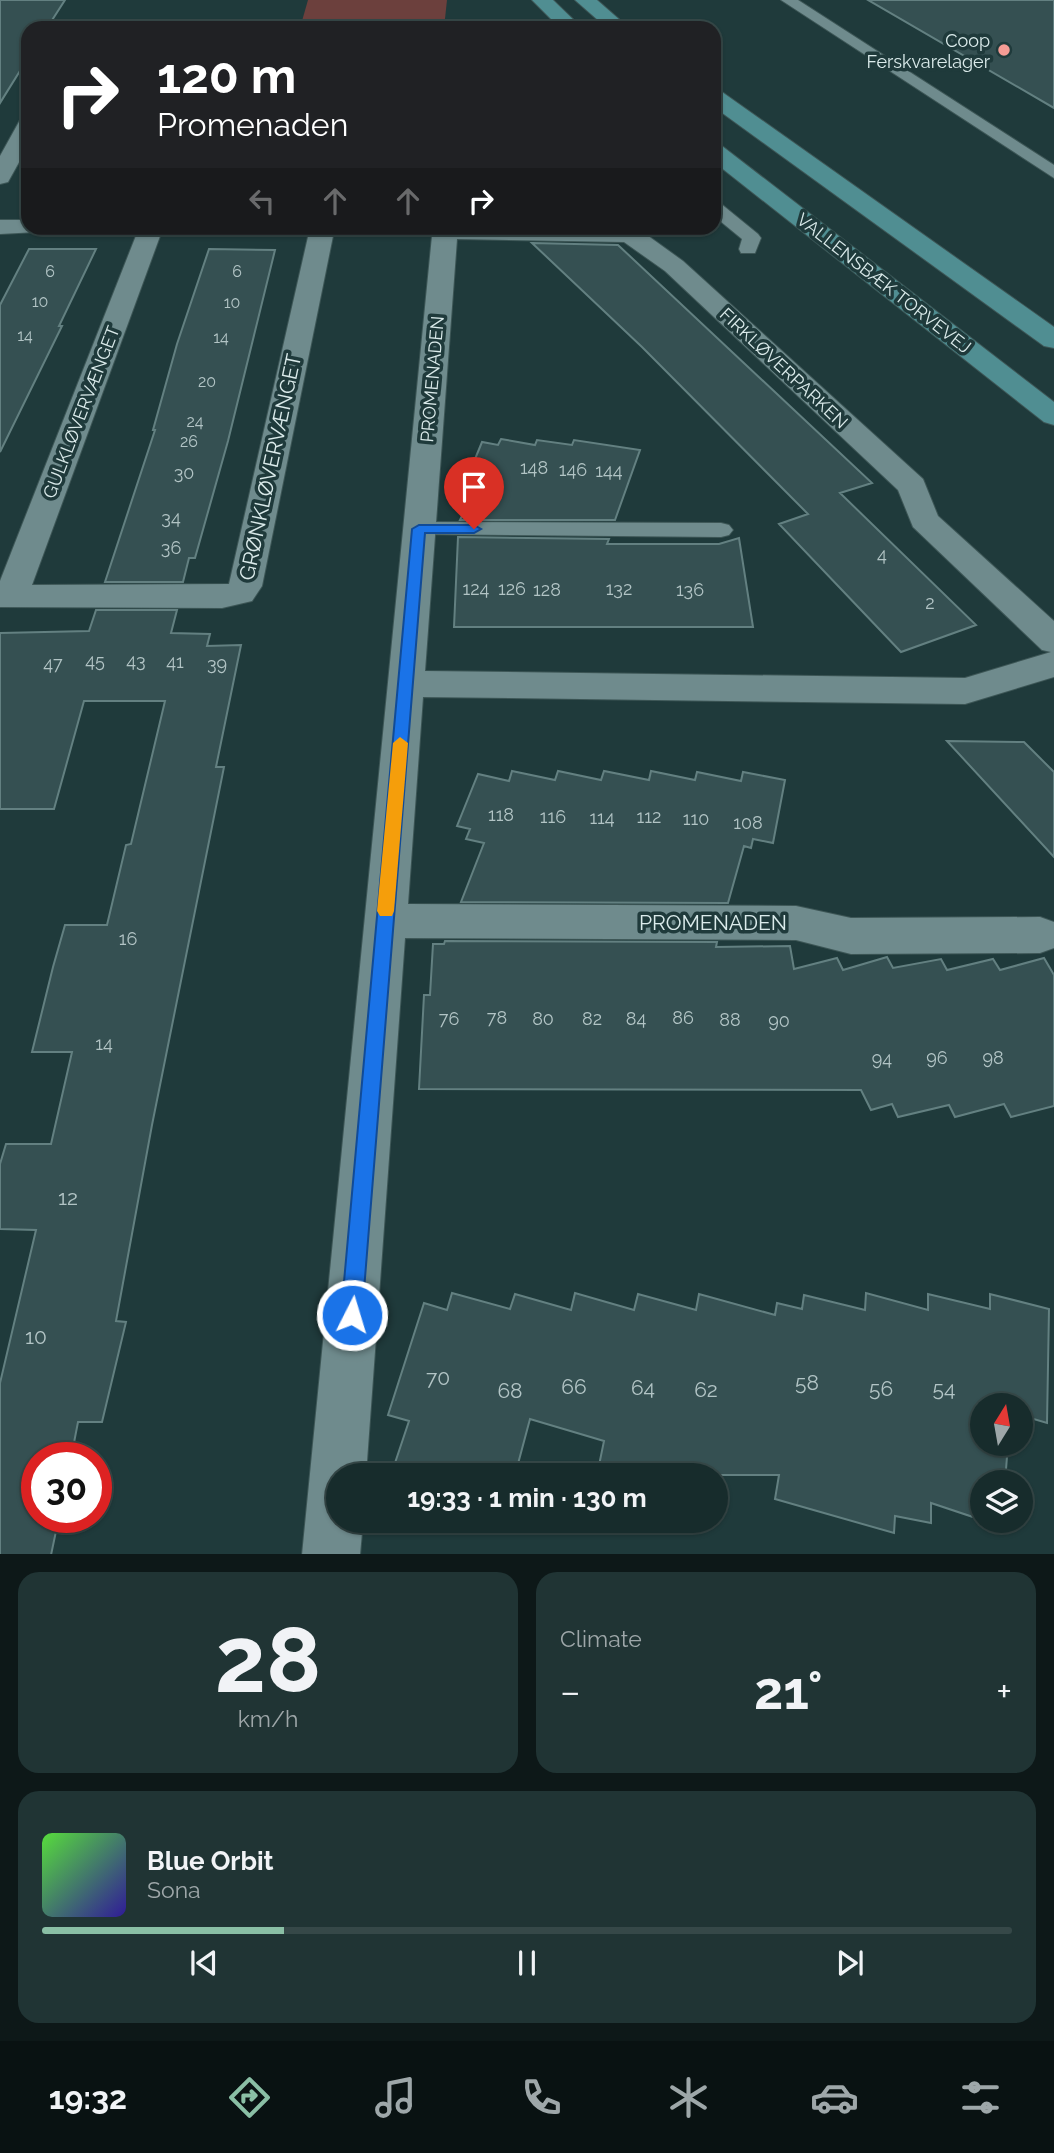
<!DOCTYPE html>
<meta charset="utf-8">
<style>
body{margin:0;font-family:Raleway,sans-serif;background:#203434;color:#f1f3f6;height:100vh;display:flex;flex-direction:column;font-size:26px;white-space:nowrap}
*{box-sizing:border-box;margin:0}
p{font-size:23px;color:#9ea7a9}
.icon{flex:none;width:38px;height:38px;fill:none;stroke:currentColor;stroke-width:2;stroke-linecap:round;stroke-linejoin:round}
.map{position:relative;height:1554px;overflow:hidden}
.panel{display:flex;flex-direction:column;gap:18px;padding:18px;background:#0d1818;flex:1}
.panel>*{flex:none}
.hud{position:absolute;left:21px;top:21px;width:700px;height:214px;border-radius:21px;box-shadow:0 2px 5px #0004,0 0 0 2px #364848;background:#202124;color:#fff;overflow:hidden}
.needle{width:46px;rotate:11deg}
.buttons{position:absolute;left:970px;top:1393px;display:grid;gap:14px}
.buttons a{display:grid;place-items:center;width:63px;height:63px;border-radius:50%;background:#172c2c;box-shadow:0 2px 5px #0004,0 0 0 2px #364848;font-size:35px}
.speed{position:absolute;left:21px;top:1442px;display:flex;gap:14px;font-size:35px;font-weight:700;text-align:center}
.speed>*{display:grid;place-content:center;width:91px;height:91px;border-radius:50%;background:#172c2c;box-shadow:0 2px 5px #0004,0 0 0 2px #364848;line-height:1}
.speed .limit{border:10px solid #d22;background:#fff;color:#111}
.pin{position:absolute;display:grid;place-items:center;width:60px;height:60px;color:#fff;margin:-72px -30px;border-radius:50% 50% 50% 0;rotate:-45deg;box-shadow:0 0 7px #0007}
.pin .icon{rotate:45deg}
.me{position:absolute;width:77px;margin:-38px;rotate:5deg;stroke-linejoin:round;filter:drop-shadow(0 0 5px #0008)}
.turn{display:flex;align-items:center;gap:24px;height:147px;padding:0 21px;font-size:32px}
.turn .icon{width:91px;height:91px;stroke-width:2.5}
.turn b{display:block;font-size:49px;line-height:60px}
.lanes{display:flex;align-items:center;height:66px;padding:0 21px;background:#0003;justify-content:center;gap:35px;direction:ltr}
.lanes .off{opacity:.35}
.big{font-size:52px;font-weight:700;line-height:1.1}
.panel .widget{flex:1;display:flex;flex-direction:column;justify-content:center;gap:10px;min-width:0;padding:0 24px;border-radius:21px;background:#203434}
.panel .dial{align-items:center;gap:0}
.dial b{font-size:91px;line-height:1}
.song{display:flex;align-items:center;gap:21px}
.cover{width:84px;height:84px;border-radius:10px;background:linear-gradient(135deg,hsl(110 70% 55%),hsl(250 70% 35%))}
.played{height:7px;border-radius:4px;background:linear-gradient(90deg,#8abfa5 25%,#364848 25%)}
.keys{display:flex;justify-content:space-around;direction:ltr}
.heat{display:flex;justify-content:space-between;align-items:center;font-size:38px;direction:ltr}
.panel .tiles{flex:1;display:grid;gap:18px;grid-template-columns:1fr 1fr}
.widget:last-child{grid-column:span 2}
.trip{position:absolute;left:326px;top:1463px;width:402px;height:70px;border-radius:35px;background:#172c2c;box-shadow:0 2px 5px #0004,0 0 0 2px #364848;font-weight:700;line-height:70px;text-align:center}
.dock{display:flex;height:112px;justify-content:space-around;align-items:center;background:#091212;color:#9ea7a9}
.dock .icon{width:49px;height:49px}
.dock .active{color:#8abfa5}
.dock b{font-size:32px;color:#f1f3f6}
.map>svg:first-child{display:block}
</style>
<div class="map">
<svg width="1054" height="1555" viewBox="0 0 1054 1555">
<rect width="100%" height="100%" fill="#1f3a3b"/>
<path fill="#6c403d" d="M 308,0 L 447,0 L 444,28 L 300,28 Z"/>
<path fill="#355052" stroke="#638081" stroke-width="2" d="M 0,0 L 65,0 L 47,28 L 28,28 L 28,58 L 0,103 Z
M 868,0 L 1054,0 L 1054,108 Z
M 532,243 L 618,245 L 872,483 L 840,493 L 976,625 L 901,652 L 779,524 L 808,514 L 642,347 Z
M 29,249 L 96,249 L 59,326 L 62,326 L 0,452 L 0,305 Z
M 209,249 L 275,250 L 228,441 L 195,558 L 189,558 L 183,582 L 105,582 L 155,430 L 153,430 L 177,344 Z
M 501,439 L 535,445 L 537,440 L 572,445 L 574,440 L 640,450 L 615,520 L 460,520 L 478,483 L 466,481 L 482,442 L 498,445 Z
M 458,537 L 609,539 L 607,544 L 719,544 L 739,538 L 753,627 L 454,627 Z
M 96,610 L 177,610 L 171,633 L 210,634 L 207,646 L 241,645 L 216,767 L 224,767 L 152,1125 L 116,1321 L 126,1322 L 102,1422 L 78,1422 L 71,1458 L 37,1458 L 37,1517 L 59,1517 L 51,1555 L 0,1555 L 0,1383 L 36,1230 L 0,1229 L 0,1164 L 6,1144 L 51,1144 L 72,1052 L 32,1052 L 53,967 L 65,925 L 107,925 L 126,845 L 131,844 L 165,701 L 84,701 L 54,809 L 0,809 L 0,633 L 89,631 Z
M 947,741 L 1024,742 L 1054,772 L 1054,857 Z
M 512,771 L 555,780 L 558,771 L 601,780 L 604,771 L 649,780 L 651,771 L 695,780 L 697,772 L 741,781 L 743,772 L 785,780 L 773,843 L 753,839 L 751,848 L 744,846 L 728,903 L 461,902 L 484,843 L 466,839 L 470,829 L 457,826 L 478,774 L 509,781 Z
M 445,941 L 717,942 L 716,947 L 790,946 L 794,969 L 837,958 L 843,970 L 887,957 L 893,968 L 941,959 L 947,970 L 993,959 L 1000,970 L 1044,958 L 1054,975 L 1054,1106 L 1011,1117 L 1004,1104 L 955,1117 L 949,1105 L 898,1117 L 892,1104 L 871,1110 L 861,1090 L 419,1089 L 424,995 L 430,995 L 433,944 L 444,944 Z
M 452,1293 L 510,1309 L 515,1294 L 571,1310 L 575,1293 L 634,1310 L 638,1294 L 696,1310 L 699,1294 L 775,1315 L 777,1303 L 802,1309 L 804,1295 L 865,1310 L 866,1293 L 928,1310 L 928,1294 L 990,1309 L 990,1294 L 1049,1309 L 1047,1423 L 1020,1415 L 1020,1405 L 982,1405 L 982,1444 L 1008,1444 L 1005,1482 L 982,1482 L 982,1520 L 931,1503 L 931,1523 L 895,1516 L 894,1533 L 775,1499 L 779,1475 L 597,1475 L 604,1441 L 530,1419 L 515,1475 L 391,1475 L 409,1421 L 388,1415 L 424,1303 L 447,1310 Z
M 465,1521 L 504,1521 L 501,1532 Z"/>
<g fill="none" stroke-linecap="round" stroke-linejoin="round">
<defs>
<path id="lane" d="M 781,0 L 798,0 L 1054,165 L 1054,178 Z
M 714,202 L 720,203 L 758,234 L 761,238 L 755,253 L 741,253 L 739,249 L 742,239 L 714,216 Z
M 419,522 L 721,523 L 729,525 L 733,530 L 729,535 L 721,537 L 411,534 L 407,529 L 411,524 Z"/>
<path id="street" d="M 28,118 L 28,146 L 8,182 L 0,184 L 0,156 L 20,120 Z
M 0,220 L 28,220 L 28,228 L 40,228 L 37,232 L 0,234 Z
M 139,228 L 163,228 L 32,585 L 229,584 L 310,228 L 631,228 L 640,230 L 683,261 L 923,479 L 938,516 L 1054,621 L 1054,677 L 965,704 L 423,697 L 408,904 L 796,906 L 851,918 L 1040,917 L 1054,922 L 1054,948 L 1040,953 L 851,954 L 796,940 L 405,938 L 366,1475 L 338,1475 L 338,1521 L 363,1521 L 360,1555 L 302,1555 L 432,236 L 333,236 L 262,586 L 252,601 L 222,608 L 0,607 L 0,581 ZM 457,239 L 624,242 L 665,271 L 898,490 L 913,527 L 1042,650 L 1051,652 L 965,678 L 425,671 Z"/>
<path id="secondary" d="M 532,0 L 553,0 L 582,28 L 560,28 Z
M 575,0 L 597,0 L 629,28 L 607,28 Z
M 714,91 L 722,92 L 1054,327 L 1054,348 L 1044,346 L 714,107 Z
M 714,144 L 722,146 L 1054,402 L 1054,425 L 1044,422 L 714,162 Z"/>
</defs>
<use href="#lane" stroke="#3d5656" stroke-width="2"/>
<use href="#street" stroke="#3d5656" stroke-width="2"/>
<use href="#secondary" stroke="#3d5656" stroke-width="2"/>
<use href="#lane" fill="#6f8b8d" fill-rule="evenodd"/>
<use href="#street" fill="#6f8b8d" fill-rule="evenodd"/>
<use href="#secondary" fill="#508e92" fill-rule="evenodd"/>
</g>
<path fill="#1a73e8" stroke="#114b97" stroke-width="2" d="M 419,525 L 474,525 L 481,529 L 474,533 L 425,533 L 362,1315 L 359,1323 L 352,1326 L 344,1323 L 341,1315 L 412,529 Z"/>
<path fill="#f59e0b" d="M 400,737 L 408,743 L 394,911 L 392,916 L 380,916 L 377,911 L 393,743 Z"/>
<circle fill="#f59c95" stroke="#1f3a3b" stroke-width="2.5" cx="1004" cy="50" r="7"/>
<g text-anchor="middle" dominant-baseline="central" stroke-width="7" stroke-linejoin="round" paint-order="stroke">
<g font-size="16" fill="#b2c4c5">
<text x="50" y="271">6</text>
<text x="237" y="271">6</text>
<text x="40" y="301">10</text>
<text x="232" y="302">10</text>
<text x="25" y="335">14</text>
<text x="221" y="337">14</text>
<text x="207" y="381">20</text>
<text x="195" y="421">24</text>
<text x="189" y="441">26</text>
</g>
<g font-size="18" fill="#dbebeb" stroke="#1f3a3b" text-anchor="end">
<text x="990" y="40">Coop<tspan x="990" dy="21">Ferskvarelager</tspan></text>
</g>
<g font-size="18" fill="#dbebeb" stroke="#1f3a3b">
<text transform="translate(884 283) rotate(38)">VALLENSBÆK TORVEVEJ</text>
<text transform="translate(784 368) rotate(43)">FIRKLØVERPARKEN</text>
<text transform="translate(432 379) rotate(-85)">PROMENADEN</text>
<text transform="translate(81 412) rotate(-69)">GULKLØVERVÆNGET</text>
</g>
<g font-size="18" fill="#b2c4c5">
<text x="534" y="467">148</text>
<text x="573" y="469">146</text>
<text x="609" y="470">144</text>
<text x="184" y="472">30</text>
<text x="171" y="517">34</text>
<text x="171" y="547">36</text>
<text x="882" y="554">4</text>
<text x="476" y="588">124</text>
<text x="512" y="588">126</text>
<text x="619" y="588">132</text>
<text x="547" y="589">128</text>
<text x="690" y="589">136</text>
<text x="930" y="602">2</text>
<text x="95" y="660">45</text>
<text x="136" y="660">43</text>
<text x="175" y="661">41</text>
<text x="53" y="663">47</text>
<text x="217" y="663">39</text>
<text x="501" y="814">118</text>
<text x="553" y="816">116</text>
<text x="649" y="816">112</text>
<text x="602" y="817">114</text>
<text x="696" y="818">110</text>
<text x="748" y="822">108</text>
<text x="128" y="938">16</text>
<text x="497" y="1017">78</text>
<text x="683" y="1017">86</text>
<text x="449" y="1018">76</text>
<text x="543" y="1018">80</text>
<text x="592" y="1018">82</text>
<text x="636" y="1018">84</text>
<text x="730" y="1019">88</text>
<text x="779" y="1020">90</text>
<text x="104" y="1043">14</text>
<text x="937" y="1057">96</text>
<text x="993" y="1057">98</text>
<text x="882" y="1058">94</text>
</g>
<g font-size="21" fill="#dbebeb" stroke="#1f3a3b">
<text transform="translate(270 467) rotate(-78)">GRØNKLØVERVÆNGET</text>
<text x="713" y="922">PROMENADEN</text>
</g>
<g font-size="21" fill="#b2c4c5">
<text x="68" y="1197">12</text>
<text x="36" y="1336">10</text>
<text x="438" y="1377">70</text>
<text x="807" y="1382">58</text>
<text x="574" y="1386">66</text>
<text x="643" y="1387">64</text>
<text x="881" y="1388">56</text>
<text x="944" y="1388">54</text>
<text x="706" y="1389">62</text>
<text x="510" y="1390">68</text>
</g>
</g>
</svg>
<div class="buttons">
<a><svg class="needle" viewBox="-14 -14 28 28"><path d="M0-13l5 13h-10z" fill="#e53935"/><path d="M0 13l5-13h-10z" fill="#9ea7a9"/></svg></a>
<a><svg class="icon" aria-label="layers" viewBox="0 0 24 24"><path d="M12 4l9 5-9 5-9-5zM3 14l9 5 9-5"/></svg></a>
</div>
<div class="speed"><div class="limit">30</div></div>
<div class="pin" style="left:474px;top:529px;background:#d93025"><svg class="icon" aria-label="arrive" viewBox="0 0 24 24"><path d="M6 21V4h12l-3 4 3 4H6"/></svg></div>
<svg class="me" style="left:352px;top:1315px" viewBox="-20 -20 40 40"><circle r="17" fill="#1a73e8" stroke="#fff" stroke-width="3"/><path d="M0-11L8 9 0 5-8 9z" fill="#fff"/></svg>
<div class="trip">19:33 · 1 min · 130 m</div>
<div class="hud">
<div class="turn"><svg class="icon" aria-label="right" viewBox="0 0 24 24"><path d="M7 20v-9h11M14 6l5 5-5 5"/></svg><div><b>120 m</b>Promenaden</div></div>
<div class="lanes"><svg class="icon off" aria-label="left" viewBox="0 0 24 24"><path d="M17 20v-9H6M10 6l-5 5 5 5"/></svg><svg class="icon off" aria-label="ahead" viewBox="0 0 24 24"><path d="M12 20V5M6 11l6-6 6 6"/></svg><svg class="icon off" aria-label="ahead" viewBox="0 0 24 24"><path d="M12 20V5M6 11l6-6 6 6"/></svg><svg class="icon" aria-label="right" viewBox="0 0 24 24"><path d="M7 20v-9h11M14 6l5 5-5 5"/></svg></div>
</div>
</div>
<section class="panel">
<div class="tiles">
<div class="widget dial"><b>28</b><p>km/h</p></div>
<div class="widget"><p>Climate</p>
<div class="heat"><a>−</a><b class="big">21°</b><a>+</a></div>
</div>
<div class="widget">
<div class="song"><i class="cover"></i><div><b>Blue Orbit</b><p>Sona</p></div></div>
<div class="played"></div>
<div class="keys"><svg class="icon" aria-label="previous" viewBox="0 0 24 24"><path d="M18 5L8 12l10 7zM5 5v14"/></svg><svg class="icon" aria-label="pause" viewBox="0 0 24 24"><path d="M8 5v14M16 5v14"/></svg><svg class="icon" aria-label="next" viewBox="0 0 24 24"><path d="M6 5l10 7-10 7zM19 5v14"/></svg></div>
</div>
</div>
</section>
<nav class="dock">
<b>19:32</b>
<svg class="icon active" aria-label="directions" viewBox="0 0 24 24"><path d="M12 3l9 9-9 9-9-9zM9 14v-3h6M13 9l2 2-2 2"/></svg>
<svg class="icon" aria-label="music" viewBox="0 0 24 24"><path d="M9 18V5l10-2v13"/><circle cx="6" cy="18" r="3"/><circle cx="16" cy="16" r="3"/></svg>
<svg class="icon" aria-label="phone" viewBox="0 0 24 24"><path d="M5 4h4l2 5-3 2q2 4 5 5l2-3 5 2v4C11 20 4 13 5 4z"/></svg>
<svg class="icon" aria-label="climate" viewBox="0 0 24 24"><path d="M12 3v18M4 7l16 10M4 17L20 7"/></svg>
<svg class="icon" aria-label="car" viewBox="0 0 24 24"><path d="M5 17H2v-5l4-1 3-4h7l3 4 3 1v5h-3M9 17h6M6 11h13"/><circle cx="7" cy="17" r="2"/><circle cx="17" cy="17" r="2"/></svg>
<svg class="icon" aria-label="filters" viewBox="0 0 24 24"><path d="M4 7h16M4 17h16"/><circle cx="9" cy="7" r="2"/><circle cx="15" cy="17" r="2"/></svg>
</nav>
